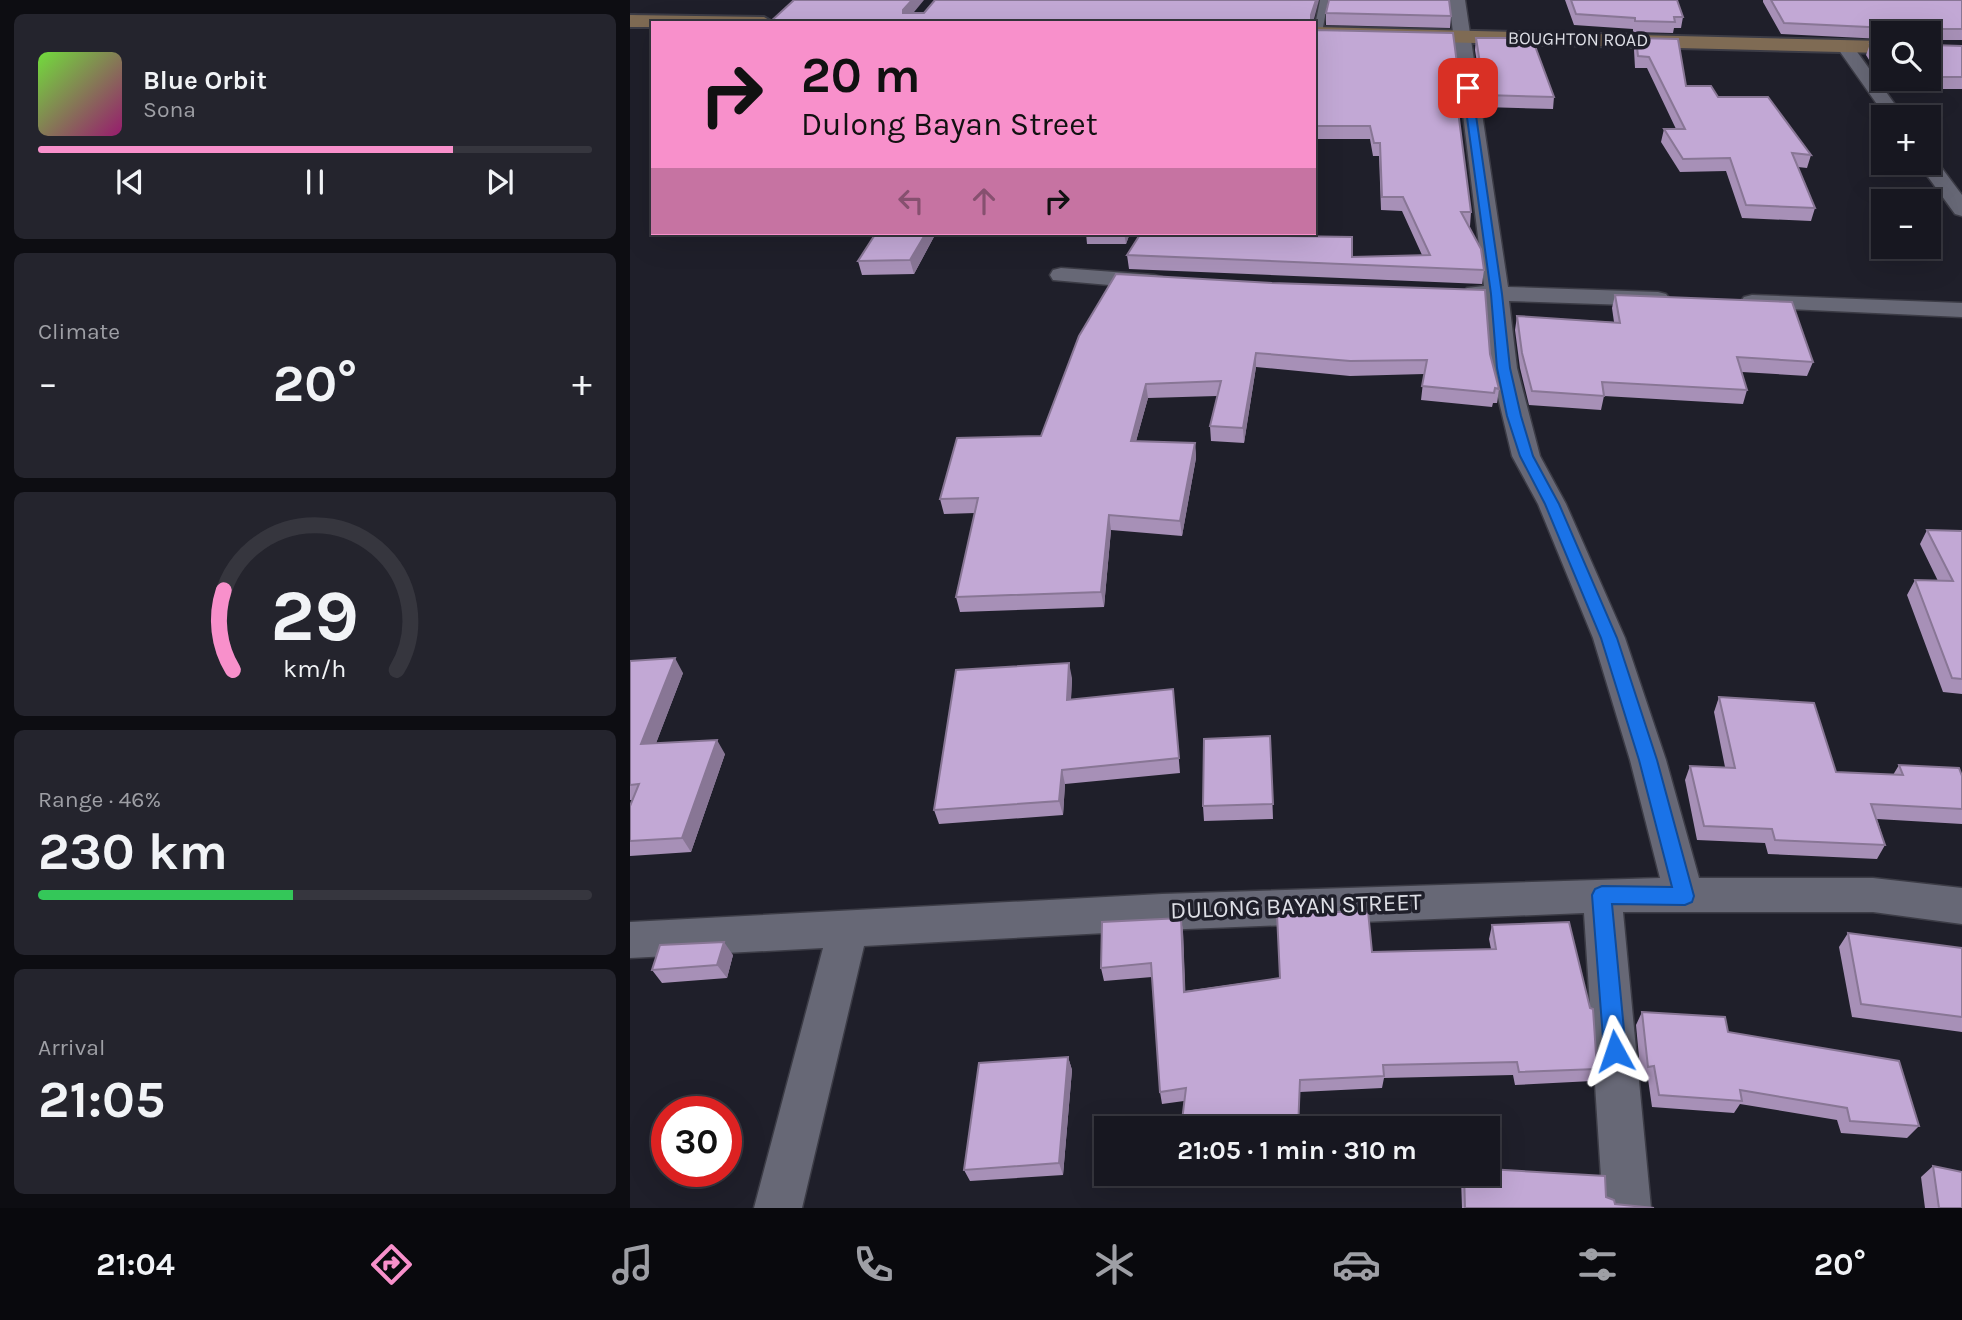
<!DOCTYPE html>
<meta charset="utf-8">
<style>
body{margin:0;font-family:Karla,sans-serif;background:#24242d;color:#f1f3f6;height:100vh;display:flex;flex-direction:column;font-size:26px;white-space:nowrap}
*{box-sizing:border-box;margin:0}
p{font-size:23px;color:#9e9fa5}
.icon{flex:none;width:38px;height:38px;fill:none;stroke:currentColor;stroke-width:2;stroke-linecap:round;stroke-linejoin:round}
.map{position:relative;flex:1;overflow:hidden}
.side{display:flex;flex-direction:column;gap:14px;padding:14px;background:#0d0d12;width:630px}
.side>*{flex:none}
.guide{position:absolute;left:21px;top:21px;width:665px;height:214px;border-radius:0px;box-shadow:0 7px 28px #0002,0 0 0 2px #36363e;background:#f890cb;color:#111;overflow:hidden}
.controls{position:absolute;left:1241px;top:21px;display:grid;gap:14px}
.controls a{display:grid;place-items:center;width:70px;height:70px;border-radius:0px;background:#171720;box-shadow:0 7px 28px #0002,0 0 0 2px #36363e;font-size:35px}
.speed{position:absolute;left:21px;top:1096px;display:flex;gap:14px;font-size:35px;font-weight:700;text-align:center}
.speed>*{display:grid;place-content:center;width:91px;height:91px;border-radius:50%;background:#171720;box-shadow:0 7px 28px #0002,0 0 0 2px #36363e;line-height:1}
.speed .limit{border:10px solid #d22;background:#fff;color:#111}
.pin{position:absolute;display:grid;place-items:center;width:60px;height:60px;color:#fff;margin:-30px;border-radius:14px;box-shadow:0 4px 10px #0006}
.me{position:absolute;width:77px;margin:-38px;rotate:355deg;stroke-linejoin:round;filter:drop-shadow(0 0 5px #0008)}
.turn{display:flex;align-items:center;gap:24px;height:147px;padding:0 35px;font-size:32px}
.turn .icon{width:91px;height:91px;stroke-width:2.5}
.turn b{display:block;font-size:49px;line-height:60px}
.lanes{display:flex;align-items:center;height:66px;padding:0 35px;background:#0003;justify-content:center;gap:35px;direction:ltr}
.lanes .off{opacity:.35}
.big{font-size:52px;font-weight:700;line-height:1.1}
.side .widget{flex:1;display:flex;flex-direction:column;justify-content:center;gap:10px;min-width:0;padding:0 24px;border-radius:10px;background:#24242d}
.side .dial{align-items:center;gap:0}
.dial svg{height:182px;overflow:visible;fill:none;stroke:#36363e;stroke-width:7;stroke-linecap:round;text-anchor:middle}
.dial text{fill:#f1f3f6;stroke:none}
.song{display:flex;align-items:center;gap:21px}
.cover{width:84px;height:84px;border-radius:10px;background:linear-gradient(135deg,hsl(100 70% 55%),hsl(320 70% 35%))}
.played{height:7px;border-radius:4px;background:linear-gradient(90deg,#f890cb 75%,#36363e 75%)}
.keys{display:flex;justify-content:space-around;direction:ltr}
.heat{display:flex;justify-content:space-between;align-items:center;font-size:38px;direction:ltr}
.charge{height:10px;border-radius:5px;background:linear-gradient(90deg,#34c759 46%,#36363e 0)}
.trip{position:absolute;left:464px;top:1116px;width:406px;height:70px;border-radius:0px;background:#171720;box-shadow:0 7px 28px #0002,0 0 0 2px #36363e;font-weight:700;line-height:70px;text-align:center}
.dock{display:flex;height:112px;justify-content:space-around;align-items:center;background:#09090d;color:#9e9fa5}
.dock .icon{width:49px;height:49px}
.dock .current{color:#f890cb}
.dock b{font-size:32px;color:#f1f3f6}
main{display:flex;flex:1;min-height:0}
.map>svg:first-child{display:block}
</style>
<main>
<section class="side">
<div class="widget">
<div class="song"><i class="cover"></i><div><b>Blue Orbit</b><p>Sona</p></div></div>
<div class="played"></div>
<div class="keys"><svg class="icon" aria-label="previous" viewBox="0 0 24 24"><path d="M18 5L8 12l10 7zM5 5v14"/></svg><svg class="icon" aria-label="pause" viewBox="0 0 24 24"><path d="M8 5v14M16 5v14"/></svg><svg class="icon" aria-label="next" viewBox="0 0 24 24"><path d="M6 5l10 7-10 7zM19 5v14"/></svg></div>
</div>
<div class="widget"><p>Climate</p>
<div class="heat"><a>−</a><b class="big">20°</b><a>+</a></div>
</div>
<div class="widget dial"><svg viewBox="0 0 100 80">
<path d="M14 69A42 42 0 1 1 86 69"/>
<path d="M14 69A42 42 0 0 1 10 34" stroke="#f890cb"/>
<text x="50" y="56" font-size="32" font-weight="700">29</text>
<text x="50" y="72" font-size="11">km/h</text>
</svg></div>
<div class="widget"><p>Range · 46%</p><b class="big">230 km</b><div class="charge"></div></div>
<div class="widget"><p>Arrival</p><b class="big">21:05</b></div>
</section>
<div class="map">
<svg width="1332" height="1208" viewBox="0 0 1332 1208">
<rect width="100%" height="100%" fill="#1f1f2a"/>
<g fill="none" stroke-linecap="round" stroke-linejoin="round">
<defs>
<path id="service" d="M 690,0 L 698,0 L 692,33 L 688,35 L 684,31 Z"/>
<path id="minor" d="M 819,0 L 835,0 L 878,287 L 1028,292 L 1036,294 L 1040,299 L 1036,304 L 1028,306 L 879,301 L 887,368 L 910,456 L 936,504 L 995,638 L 1036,760 L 1069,878 L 1243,878 L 1332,888 L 1332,924 L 1243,912 L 993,912 L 1021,1208 L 973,1208 L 954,913 L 532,930 L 234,946 L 172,1208 L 124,1208 L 193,948 L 0,958 L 0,922 L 532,894 L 1030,878 L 1000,760 L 963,638 L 908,504 L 882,456 L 861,368 L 856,300 L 837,298 L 833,293 L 837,288 L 854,286 Z
M 1214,41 L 1220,42 L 1274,117 L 1256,117 L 1206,46 Z
M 1298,157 L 1305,159 L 1332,195 L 1332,216 L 1325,214 L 1288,163 L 1298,163 Z
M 431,268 L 524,275 L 532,277 L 535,282 L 532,287 L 524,289 L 423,280 L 420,275 L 423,270 Z
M 1122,295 L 1332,303 L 1332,317 L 1114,307 L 1110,302 L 1114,297 Z"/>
<path id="secondary" d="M 0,15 L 134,17 L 144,23 L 23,23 L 23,27 L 0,27 Z
M 684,27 L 1253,41 L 1253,53 L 684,39 Z"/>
</defs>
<use href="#service" stroke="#3c3c46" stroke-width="3"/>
<use href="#minor" stroke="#3c3c46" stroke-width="3"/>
<use href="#secondary" stroke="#3c3c46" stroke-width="4"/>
<use href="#service" fill="#676876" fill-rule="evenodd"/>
<use href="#minor" fill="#676876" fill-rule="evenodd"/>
<use href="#secondary" fill="#7f6b54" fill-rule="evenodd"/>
</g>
<path fill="#a790b7" d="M 935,0 L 1047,0 L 1053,17 L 1051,28 L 1044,28 L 1043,33 L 1003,32 L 1003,29 L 944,25 Z
M 1133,0 L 1332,0 L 1332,40 L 1300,40 L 1300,43 L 1302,45 L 1332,46 L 1332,89 L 1257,89 L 1236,55 L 1240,44 L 1253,43 L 1253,79 L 1298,79 L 1298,33 L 1253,33 L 1253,39 L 1151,34 L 1133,2 Z
M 696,13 L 821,16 L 820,28 L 696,25 Z
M 684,30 L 831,94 L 829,123 L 841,212 L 840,226 L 839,226 L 854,270 L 852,284 L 499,269 L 497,255 L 659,236 L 722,257 L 792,255 L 772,211 L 751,210 L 749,156 L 743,156 L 740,139 L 684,139 Z
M 846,38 L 924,97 L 923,109 L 854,107 L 845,50 Z
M 1006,38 L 1056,86 L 1088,97 L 1181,155 L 1177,168 L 1168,167 L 1185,208 L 1181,221 L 1112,218 L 1096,171 L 1050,172 L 1031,142 L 1034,129 L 1046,129 L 1017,68 L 1005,68 L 1004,50 Z
M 246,233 L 306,233 L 284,274 L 232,275 L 228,261 Z
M 456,233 L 500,233 L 496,244 L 457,244 Z
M 985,295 L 1183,362 L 1177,376 L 1112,372 L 1117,390 L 1113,404 L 974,396 L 971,410 L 899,405 L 890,368 L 885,330 L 887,316 L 984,322 L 982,308 Z
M 449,336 L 860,354 L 869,389 L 867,403 L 863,403 L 862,407 L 791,400 L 794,374 L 720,376 L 626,367 L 614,443 L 581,441 L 580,426 L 587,396 L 518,398 L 506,441 L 565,443 L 566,458 L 552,536 L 481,530 L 474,607 L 330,612 L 326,597 L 345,513 L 314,514 L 310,499 L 411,436 Z
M 1297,530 L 1332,531 L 1332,694 L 1313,692 L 1277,595 L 1285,580 L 1308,581 L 1290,544 Z
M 0,661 L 53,673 L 26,743 L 95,754 L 61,852 L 0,856 L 0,806 L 3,800 L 0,800 Z
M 442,678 L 441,700 L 543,689 L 550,773 L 435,784 L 433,815 L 309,824 L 304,810 Z
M 1089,697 L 1206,772 L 1263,775 L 1269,765 L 1332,776 L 1332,824 L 1247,819 L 1255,845 L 1247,859 L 1138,854 L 1135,843 L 1067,840 L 1055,780 L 1060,766 L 1095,767 L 1084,712 Z
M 640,736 L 643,819 L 574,821 L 573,806 Z
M 551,918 L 553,932 L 555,991 L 649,978 L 742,952 L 861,949 L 859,939 L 862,925 L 967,1069 L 962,1081 L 885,1085 L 883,1075 L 754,1078 L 752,1088 L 670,1092 L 668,1129 L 551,1129 L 554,1101 L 532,1104 L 530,1092 L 522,977 L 474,981 L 471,968 Z
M 1218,933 L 1332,948 L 1332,1032 L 1222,1017 L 1209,947 Z
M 103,955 L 97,978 L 32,983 L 22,970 Z
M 1012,1012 L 1098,1032 L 1289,1126 L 1277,1138 L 1211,1133 L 1207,1120 L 1110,1104 L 1104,1113 L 1022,1107 L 1018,1079 L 1011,1079 L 1006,1025 Z
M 438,1057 L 442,1070 L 433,1175 L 340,1181 L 334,1170 Z
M 1303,1166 L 1332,1208 L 1295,1208 L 1291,1177 Z
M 548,1174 L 666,1174 L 666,1184 L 549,1178 Z
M 832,1174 L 858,1174 L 976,1197 L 985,1204 L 1024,1208 L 832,1208 L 831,1179 Z"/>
<path fill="#887695" d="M 282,0 L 294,0 L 275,23 L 273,10 Z
M 686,0 L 689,0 L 683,23 L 681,23 L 681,15 Z
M 296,233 L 306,233 L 284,274 L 280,260 Z
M 494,233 L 500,233 L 496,244 Z
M 626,353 L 626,367 L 614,443 L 613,428 Z
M 516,384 L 518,398 L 502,456 L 501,441 Z
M 565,443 L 566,458 L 552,536 L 550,521 Z
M 479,515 L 481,530 L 474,607 L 471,592 Z
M 45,658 L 53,673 L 20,759 L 11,744 Z
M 439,663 L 442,678 L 440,715 L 437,700 Z
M 87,740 L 95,754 L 61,852 L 52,838 Z
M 432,770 L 435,784 L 433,815 L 429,801 Z
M 551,918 L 553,932 L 556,1005 L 554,992 Z
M 94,942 L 103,955 L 97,978 L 87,965 Z
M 438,1057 L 442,1070 L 433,1175 L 429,1163 Z"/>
<path fill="#c2a8d5" stroke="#887695" stroke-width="2" d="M 164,0 L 282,0 L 273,10 L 273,13 L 294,13 L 305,0 L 686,0 L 681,15 L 681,23 L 139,23 Z
M 699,0 L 819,0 L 821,16 L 696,13 Z
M 941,0 L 1047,0 L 1053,17 L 1044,17 L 1045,22 L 1005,21 L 1005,18 L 946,14 Z
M 1141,0 L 1332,0 L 1332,29 L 1300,29 L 1300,43 L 1302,45 L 1332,46 L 1332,77 L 1298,77 L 1298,33 L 1259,33 L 1259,28 L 1154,23 Z
M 684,30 L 823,33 L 831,94 L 827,94 L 831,111 L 828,111 L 841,212 L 831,212 L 851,249 L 854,270 L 497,255 L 511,233 L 657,233 L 657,236 L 722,237 L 722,257 L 800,255 L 773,197 L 752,197 L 750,143 L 744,143 L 740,126 L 684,126 Z
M 846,38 L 902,38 L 924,97 L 855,95 Z
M 1006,38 L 1048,39 L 1056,86 L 1081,86 L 1088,97 L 1138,97 L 1181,155 L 1162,153 L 1185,208 L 1116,205 L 1100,158 L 1053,159 L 1034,129 L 1055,129 L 1019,57 L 1008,56 Z
M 1253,43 L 1253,64 L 1240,44 Z
M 246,233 L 296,233 L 280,260 L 228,261 Z
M 486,274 L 642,283 L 855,290 L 860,354 L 869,389 L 865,388 L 864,393 L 792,386 L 797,360 L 720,361 L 626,353 L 613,428 L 580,426 L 591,381 L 516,384 L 501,441 L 565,443 L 550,521 L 479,515 L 471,592 L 326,597 L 348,498 L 310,499 L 327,438 L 411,436 L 449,336 Z
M 985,295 L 1162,302 L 1183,362 L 1107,357 L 1117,390 L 972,382 L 974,396 L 902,391 L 892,353 L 887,316 L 990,323 Z
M 1297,530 L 1332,531 L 1332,679 L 1322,678 L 1285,580 L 1323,581 Z
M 45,658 L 11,744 L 87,740 L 52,838 L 0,841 L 0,806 L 9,784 L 0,785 L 0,661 Z
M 439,663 L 437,700 L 543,689 L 549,758 L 432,770 L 429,801 L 304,810 L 326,670 Z
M 1089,697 L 1184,703 L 1206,772 L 1273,775 L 1269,765 L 1329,768 L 1332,776 L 1332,809 L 1241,804 L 1255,845 L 1145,840 L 1142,829 L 1074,826 L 1060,766 L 1105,768 Z
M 640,736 L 643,804 L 573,806 L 574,739 Z
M 738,911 L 742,952 L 866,949 L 862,925 L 939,922 L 960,1008 L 963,1009 L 967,1069 L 889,1072 L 887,1062 L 753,1065 L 754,1076 L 670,1080 L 668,1129 L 551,1129 L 556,1088 L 530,1092 L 521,963 L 471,968 L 472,922 L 551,918 L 554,992 L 650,978 L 647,914 Z
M 1218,933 L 1332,948 L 1332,1017 L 1231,1004 Z
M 94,942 L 87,965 L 22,970 L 30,945 Z
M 1012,1012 L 1095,1017 L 1098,1032 L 1269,1061 L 1289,1126 L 1220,1121 L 1217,1108 L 1110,1090 L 1112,1101 L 1029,1095 L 1024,1066 L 1018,1067 Z
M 438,1057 L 429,1163 L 334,1170 L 349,1063 Z
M 1303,1166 L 1332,1172 L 1332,1208 L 1309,1208 Z
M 858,1169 L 975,1176 L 976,1197 L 984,1200 L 985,1204 L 1024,1208 L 835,1208 L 834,1174 L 858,1174 Z"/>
<path fill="#1a73e8" stroke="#114b97" stroke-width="2" d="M 838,85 L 842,88 L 872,294 L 880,368 L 891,416 L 903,456 L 929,504 L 987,638 L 1027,760 L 1064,896 L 1062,902 L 1055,905 L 982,904 L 996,1051 L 992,1058 L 985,1061 L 977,1058 L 974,1051 L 962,895 L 965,889 L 972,886 L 1042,887 L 1009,760 L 971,638 L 915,504 L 890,456 L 877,416 L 867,368 L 861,294 L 833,88 Z"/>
<g text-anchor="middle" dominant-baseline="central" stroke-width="7" stroke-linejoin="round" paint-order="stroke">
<g font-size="18" fill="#dedfe6" stroke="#1f1f2a">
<text transform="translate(948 39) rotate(1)">BOUGHTON ROAD</text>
</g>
<g font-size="24" fill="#dedfe6" stroke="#1f1f2a">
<text transform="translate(666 906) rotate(-2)">DULONG BAYAN STREET</text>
</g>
</g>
</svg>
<div class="controls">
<a><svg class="icon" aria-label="search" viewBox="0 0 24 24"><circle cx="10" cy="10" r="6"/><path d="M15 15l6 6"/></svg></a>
<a>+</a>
<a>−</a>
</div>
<div class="speed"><div class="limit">30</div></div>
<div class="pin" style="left:838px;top:88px;background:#d93025"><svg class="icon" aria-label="arrive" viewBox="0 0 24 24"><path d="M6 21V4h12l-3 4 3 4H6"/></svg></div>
<svg class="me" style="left:985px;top:1051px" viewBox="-20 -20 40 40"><path d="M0-17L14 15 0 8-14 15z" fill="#1a73e8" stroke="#fff" stroke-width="4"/></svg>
<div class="trip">21:05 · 1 min · 310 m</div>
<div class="guide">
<div class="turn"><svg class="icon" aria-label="right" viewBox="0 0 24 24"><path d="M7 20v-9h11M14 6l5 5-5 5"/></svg><div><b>20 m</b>Dulong Bayan Street</div></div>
<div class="lanes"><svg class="icon off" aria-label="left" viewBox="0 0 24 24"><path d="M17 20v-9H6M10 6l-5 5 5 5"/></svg><svg class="icon off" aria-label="ahead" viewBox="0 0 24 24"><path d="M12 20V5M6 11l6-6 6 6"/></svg><svg class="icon" aria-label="right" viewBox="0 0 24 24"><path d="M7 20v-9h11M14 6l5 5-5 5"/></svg></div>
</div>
</div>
</main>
<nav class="dock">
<b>21:04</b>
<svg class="icon current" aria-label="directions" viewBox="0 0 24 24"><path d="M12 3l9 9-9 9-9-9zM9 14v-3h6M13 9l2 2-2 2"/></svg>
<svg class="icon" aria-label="music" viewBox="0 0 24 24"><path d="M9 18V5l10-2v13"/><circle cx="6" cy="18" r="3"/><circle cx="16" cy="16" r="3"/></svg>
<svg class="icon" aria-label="phone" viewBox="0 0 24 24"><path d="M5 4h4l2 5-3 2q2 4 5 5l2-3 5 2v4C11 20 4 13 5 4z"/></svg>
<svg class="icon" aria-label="climate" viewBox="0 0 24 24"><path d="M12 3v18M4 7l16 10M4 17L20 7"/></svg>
<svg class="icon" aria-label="car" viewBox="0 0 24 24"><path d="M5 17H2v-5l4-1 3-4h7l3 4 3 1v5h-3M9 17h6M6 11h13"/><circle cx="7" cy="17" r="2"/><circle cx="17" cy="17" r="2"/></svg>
<svg class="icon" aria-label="filters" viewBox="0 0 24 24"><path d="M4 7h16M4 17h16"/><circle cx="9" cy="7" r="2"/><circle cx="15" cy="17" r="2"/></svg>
<b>20°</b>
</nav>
